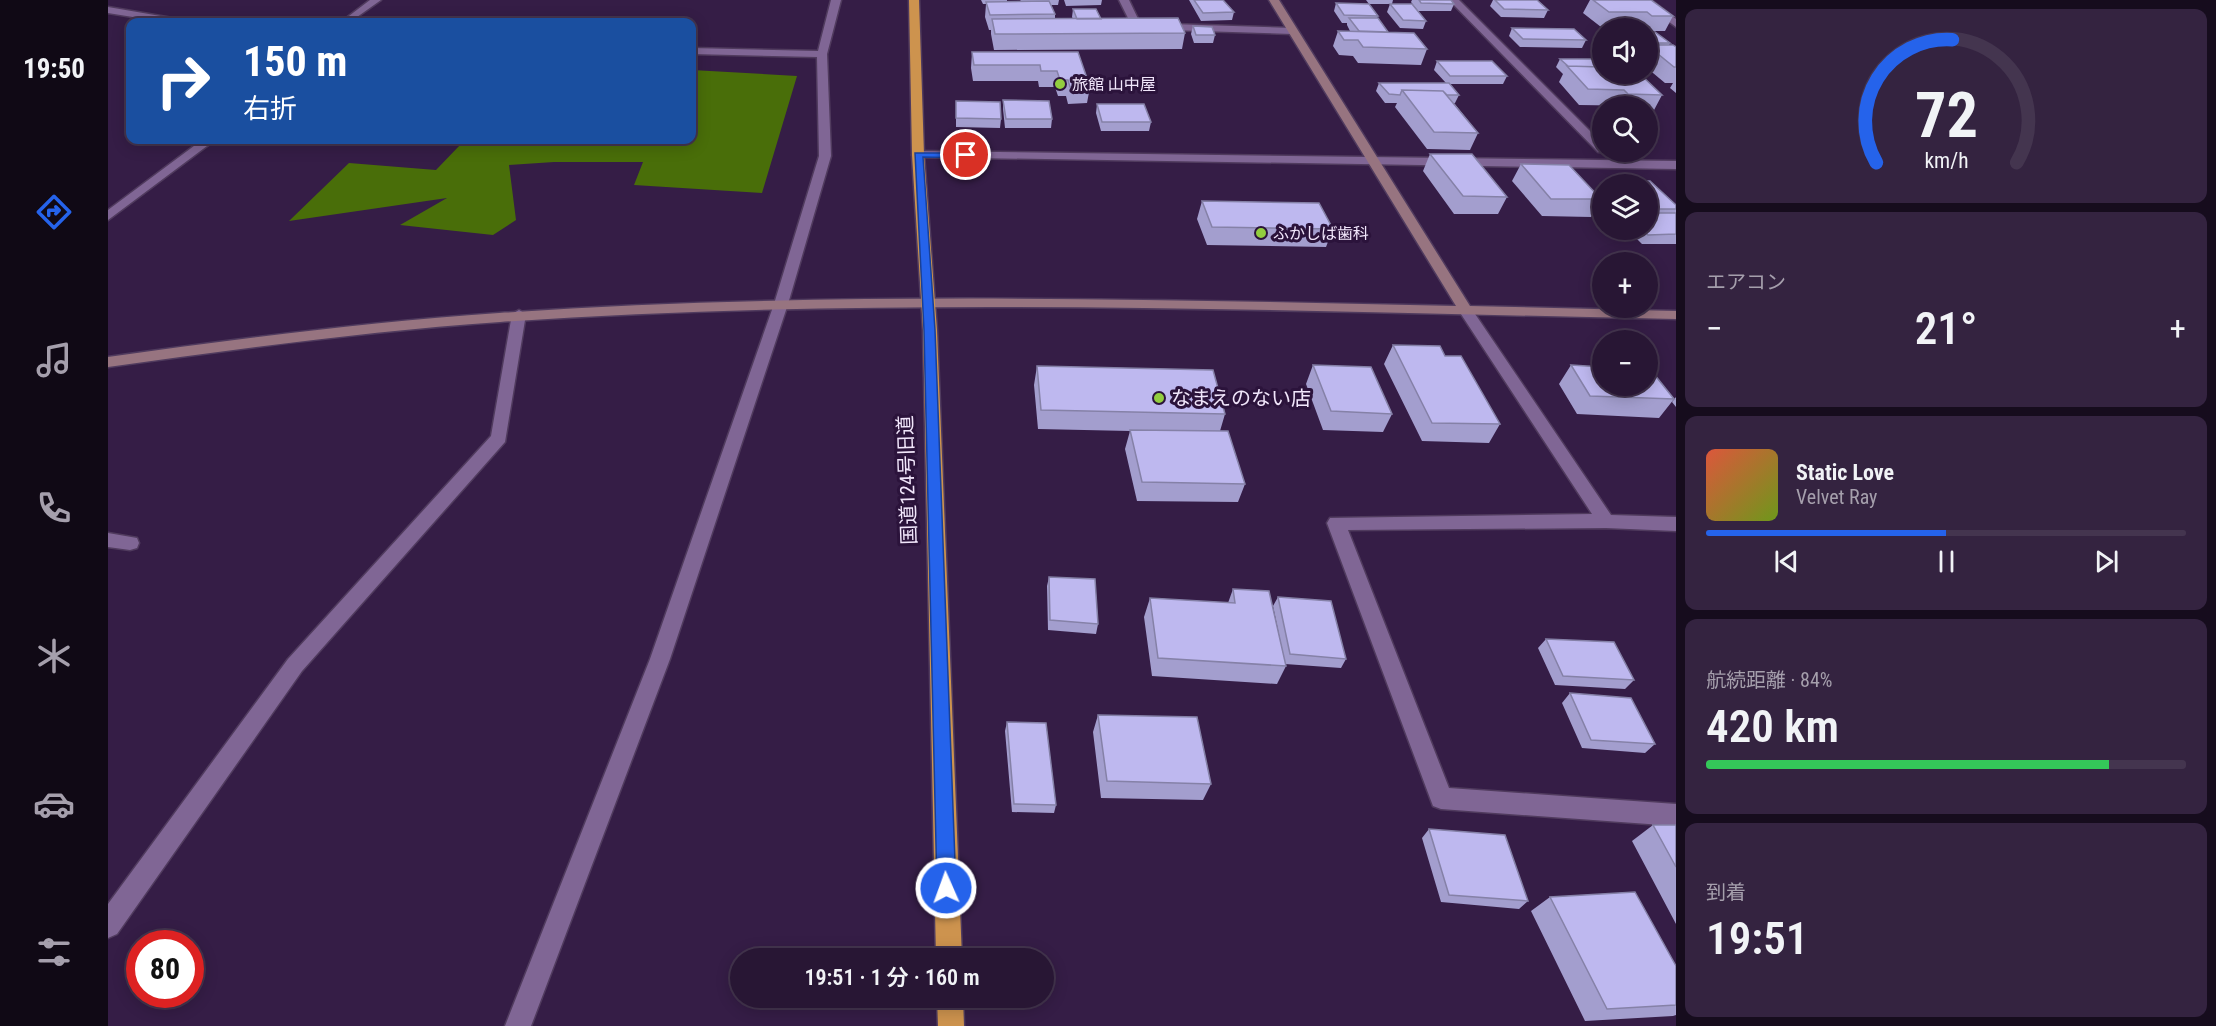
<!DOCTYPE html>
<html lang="ja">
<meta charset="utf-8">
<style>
body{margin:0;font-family:"Roboto Condensed","Noto Sans JP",sans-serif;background:#342340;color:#f1f3f6;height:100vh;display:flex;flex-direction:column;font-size:22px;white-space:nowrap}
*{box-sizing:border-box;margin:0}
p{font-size:20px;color:#a59fac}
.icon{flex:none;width:33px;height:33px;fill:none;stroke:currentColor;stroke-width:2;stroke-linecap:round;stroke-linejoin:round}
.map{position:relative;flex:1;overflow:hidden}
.side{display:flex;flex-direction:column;gap:9px;padding:9px;background:#160c1d;width:540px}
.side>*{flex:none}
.guide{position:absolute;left:18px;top:18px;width:570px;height:126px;border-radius:12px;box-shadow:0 3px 15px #0003,0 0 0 2px #44354f;background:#1a4fa0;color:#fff;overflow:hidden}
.fabs{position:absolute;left:1484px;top:18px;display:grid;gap:12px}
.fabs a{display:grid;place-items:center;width:66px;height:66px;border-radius:50%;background:#281634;box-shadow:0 3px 15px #0003,0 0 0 2px #44354f;font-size:30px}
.speed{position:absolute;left:18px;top:930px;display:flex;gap:12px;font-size:30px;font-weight:700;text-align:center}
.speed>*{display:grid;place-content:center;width:78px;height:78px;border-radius:50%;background:#281634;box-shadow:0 3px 15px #0003,0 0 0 2px #44354f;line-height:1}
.speed .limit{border:9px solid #d22;background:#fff;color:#111}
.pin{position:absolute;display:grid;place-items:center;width:51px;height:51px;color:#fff;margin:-26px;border:3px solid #fff;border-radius:50%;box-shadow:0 2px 6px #0007}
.me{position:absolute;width:66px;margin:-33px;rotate:358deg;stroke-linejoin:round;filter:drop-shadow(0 0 4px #0008)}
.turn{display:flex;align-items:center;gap:21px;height:126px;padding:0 18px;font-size:27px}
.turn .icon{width:78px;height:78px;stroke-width:2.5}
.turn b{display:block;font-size:42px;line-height:51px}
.big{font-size:45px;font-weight:600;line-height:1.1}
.side .tile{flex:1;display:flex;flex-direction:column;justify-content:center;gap:9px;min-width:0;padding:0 21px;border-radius:12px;background:#342340}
.side .dial{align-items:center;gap:0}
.dial svg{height:156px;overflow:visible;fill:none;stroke:#44354f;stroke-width:7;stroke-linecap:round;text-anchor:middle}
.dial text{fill:#f1f3f6;stroke:none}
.song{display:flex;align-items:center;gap:18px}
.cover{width:72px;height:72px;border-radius:9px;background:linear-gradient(135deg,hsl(10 70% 55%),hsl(80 70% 35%))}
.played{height:6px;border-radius:3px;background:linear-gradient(90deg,#2563eb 50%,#44354f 50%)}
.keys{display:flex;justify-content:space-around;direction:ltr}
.heat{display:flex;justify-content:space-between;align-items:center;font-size:33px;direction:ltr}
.charge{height:9px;border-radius:4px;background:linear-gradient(90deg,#34c759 84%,#44354f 0)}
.trip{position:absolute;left:622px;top:948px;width:324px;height:60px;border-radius:30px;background:#281634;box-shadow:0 3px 15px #0003,0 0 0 2px #44354f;font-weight:600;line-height:60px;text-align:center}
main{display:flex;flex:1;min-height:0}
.tabs{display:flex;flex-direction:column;width:108px;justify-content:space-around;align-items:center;background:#100915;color:#a59fac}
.tabs .icon{width:42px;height:42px}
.tabs .on{color:#2563eb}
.tabs b{font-size:27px;color:#f1f3f6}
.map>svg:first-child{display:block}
</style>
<main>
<nav class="tabs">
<b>19:50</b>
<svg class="icon on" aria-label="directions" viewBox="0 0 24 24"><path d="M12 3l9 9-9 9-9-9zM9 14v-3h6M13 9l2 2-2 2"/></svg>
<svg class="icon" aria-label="music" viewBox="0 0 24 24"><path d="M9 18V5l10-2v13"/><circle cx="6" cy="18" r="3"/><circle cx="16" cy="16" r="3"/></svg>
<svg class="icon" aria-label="phone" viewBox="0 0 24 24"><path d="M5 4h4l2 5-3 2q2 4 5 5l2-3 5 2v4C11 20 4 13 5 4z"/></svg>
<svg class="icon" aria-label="climate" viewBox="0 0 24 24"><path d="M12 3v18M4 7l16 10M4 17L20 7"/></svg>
<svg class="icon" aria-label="car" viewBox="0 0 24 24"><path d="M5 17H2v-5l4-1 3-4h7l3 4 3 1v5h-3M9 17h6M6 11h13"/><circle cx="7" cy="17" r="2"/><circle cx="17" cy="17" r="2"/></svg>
<svg class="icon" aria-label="filters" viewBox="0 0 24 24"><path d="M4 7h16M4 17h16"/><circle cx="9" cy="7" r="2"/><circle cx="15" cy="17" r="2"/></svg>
</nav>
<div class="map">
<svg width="1568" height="1026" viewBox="0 0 1568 1026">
<rect width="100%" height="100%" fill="#351d46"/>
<path fill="#496e09" d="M 584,70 L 689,76 L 654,193 L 526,185 L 535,162 L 446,162 L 401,165 L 408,220 L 385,235 L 292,225 L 339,198 L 181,221 L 241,163 L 328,170 L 353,144 L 322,140 L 584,140 Z"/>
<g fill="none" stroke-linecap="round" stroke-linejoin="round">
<defs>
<path id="street" d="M 262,0 L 273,0 L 242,22 L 233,22 Z
M 723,0 L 733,0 L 719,54 L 723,156 L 680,304 L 562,659 L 423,1026 L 397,1026 L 542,659 L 666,304 L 711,156 L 709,57 L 584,54 L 584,48 L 710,51 Z
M 1011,0 L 1021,0 L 1032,23 L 1184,28 L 1189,31 L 1184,34 L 1029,29 L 1024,26 Z
M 1341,0 L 1351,0 L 1494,143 L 1494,152 L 1498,152 L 1490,152 Z
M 1532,0 L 1543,0 L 1568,19 L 1568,27 Z
M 0,7 L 70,19 L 75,22 L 56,22 L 0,13 Z
M 94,140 L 107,140 L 0,220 L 0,210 Z
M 810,151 L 1568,161 L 1568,169 L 806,157 L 804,155 Z
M 1358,307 L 1363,308 L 1503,515 L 1568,517 L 1568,531 L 1498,528 L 1240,530 L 1341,788 L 1568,804 L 1568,826 L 1333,809 L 1325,806 L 1322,798 L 1219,523 L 1222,518 L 1484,514 L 1351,311 Z
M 411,310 L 418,314 L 397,442 L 194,671 L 9,934 L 0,938 L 0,904 L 180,659 L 383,436 L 404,314 Z
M 0,533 L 29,538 L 31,543 L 29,548 L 22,550 L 0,547 Z"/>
<path id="secondary" d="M 1161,0 L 1171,0 L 1362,306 L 1568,311 L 1568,319 C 1176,311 784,295 392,322 C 261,331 130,349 0,367 L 0,357 C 130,339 260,322 391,313 C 709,291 1029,299 1348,306 Z"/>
<path id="highway" d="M 801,0 L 811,0 L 816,155 L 829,330 L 854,958 L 828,958 L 815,330 L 804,155 Z
M 829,998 L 855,998 L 856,1026 L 830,1026 Z"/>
</defs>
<use href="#street" stroke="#503b5e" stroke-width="3"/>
<use href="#secondary" stroke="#503b5e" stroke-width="3"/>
<use href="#highway" stroke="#503b5e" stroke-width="3"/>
<use href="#street" fill="#806695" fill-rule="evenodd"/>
<use href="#secondary" fill="#977480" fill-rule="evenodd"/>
<use href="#highway" fill="#cd934e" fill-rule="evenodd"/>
</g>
<path fill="#a39ece" d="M 873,0 L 899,0 L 899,2 L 913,1 L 912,0 L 951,0 L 950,5 L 943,5 L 947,14 L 947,19 L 965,19 L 964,17 L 965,9 L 993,19 L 1077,33 L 1074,49 L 886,50 L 883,34 L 883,30 L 881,30 L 877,17 L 878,4 L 875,4 Z
M 956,0 L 994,0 L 993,5 L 958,6 Z
M 1081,0 L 1115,0 L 1126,12 L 1124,20 L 1093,21 Z
M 1258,0 L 1285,0 L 1284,4 L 1261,4 Z
M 1304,0 L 1343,0 L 1346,4 L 1343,11 L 1310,11 L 1303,2 Z
M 1385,0 L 1429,0 L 1440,10 L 1436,18 L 1393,17 L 1382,6 Z
M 1482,0 L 1543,0 L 1565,16 L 1557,31 L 1539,31 L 1539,28 L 1533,28 L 1531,27 L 1493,27 L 1475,13 Z
M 1228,3 L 1270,16 L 1269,18 L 1280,32 L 1319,49 L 1313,65 L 1250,63 L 1245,56 L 1231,55 L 1225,46 L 1230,31 L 1242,31 L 1239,25 L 1239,23 L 1234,23 L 1226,11 Z
M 1282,4 L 1318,21 L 1315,29 L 1292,28 L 1279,12 Z
M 1085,26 L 1107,35 L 1105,43 L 1086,43 L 1083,34 Z
M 1404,28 L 1478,40 L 1474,48 L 1412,47 L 1401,36 Z
M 1539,32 L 1562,43 L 1561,45 L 1568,47 L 1568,93 L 1562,88 L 1565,83 L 1557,83 L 1539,68 Z
M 864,52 L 970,52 L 982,87 L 979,103 L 960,104 L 958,96 L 950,96 L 947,87 L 931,87 L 930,81 L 865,81 L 863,68 Z
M 1452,59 L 1493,67 L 1554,95 L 1545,112 L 1539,112 L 1539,106 L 1471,105 L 1451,82 L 1455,74 L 1448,67 Z
M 1329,61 L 1399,76 L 1395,84 L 1342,84 L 1351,95 L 1347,103 L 1346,103 L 1370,133 L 1362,150 L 1319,149 L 1287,107 L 1289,103 L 1277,103 L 1268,91 L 1271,83 L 1338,83 L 1326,70 Z
M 895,100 L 944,119 L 943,128 L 897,128 L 895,109 Z
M 848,101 L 893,119 L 892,128 L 848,127 Z
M 989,104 L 1043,122 L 1041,131 L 993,131 L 988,113 Z
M 1322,154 L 1399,197 L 1390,214 L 1346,214 L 1315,171 Z
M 1413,164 L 1493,199 L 1483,217 L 1434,216 L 1404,181 Z
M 1505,181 L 1542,181 L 1568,205 L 1568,244 L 1534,244 L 1520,230 L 1539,230 L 1539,184 L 1503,184 Z
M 1094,201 L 1225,229 L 1218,247 L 1099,245 L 1089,219 Z
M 1285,345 L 1337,356 L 1392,424 L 1381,443 L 1314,441 L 1276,364 Z
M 1205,365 L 1284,414 L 1275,432 L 1215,430 L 1198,384 Z
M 1463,365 L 1566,399 L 1551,418 L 1469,414 L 1451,384 Z
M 929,366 L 1117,414 L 1112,431 L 1137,484 L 1130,502 L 1029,501 L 1017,449 L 1022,431 L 930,429 L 926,385 Z
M 1568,397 L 1568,407 L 1564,402 Z
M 941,577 L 990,624 L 988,634 L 940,630 L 939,586 Z
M 1125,589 L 1176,658 L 1165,606 L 1170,597 L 1238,659 L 1233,668 L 1177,664 L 1178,666 L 1169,684 L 1044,676 L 1036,617 L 1042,598 L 1120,603 Z
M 1438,639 L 1526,680 L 1517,689 L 1447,685 L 1430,648 Z
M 1462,693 L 1547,744 L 1537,753 L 1474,748 L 1454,703 Z
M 990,715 L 1103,784 L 1095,800 L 993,798 L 985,732 Z
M 899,722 L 948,805 L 946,813 L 904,812 L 897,731 Z
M 1545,825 L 1568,825 L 1568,924 L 1524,841 Z
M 1321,829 L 1420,901 L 1411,909 L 1333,902 L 1314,838 Z
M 1442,897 L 1568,966 L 1568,1015 L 1565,1016 L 1477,1021 L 1423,911 Z"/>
<path fill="#beb8ef" stroke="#8581a7" stroke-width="1.5" d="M 1086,0 L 1115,0 L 1126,12 L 1095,13 Z
M 1311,0 L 1343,0 L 1346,4 L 1313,3 Z
M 1387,0 L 1429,0 L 1440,10 L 1396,9 Z
M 1485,0 L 1543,0 L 1565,16 L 1544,16 L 1539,12 L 1501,12 Z
M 941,1 L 947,14 L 882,15 L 878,2 Z
M 1228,3 L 1261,4 L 1270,16 L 1236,15 Z
M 1282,4 L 1304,4 L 1318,21 L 1295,20 Z
M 965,9 L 988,9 L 993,19 L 969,19 Z
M 1070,18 L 1077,33 L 887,34 L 884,19 Z
M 1241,18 L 1270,18 L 1280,32 L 1251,31 Z
M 1085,26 L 1104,27 L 1107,35 L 1088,35 Z
M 1404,28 L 1466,29 L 1478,40 L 1415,39 Z
M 1230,31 L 1306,33 L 1319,49 L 1255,47 L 1250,40 L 1236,40 Z
M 1539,32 L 1547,32 L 1562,43 L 1539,43 Z
M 1539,45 L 1565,45 L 1568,47 L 1568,67 L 1566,67 Z
M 864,52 L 970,52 L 982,87 L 962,87 L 960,80 L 952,80 L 949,71 L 933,71 L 932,65 L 866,65 Z
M 1452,59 L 1485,59 L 1493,67 L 1460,66 Z
M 1329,61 L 1384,61 L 1399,76 L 1342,76 Z
M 1459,66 L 1494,67 L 1494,74 L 1532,74 L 1554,95 L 1520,94 L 1516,90 L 1480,89 Z
M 1271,83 L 1341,83 L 1351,95 L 1339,95 L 1335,91 L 1294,90 L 1292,95 L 1281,94 Z
M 1294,90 L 1335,91 L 1370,133 L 1326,132 Z
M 895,100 L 941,101 L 944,119 L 898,119 Z
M 848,101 L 892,102 L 893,119 L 848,118 Z
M 989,104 L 1036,104 L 1043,122 L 994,122 Z
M 1322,154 L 1364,154 L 1399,197 L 1355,196 Z
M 1413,164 L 1461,165 L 1493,199 L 1443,199 Z
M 1505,181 L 1542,181 L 1568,205 L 1568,209 L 1539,209 L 1539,184 L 1508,184 Z
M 1094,201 L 1211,203 L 1225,229 L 1104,227 Z
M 1539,213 L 1568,213 L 1568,234 L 1540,235 L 1535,230 L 1539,230 Z
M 1285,345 L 1332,346 L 1337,356 L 1353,356 L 1392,424 L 1324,423 Z
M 1205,365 L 1263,367 L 1284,414 L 1223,411 Z
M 1463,365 L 1494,367 L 1494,386 L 1539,386 L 1539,368 L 1542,369 L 1566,399 L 1482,396 Z
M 929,366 L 1105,370 L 1117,414 L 933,410 Z
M 1022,430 L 1120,431 L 1137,484 L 1034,482 Z
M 941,577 L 987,579 L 990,624 L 942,620 Z
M 1125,589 L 1161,591 L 1178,666 L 1050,658 L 1042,598 L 1127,603 Z
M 1170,597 L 1223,601 L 1238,659 L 1182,654 Z
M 1438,639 L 1506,642 L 1526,680 L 1455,676 Z
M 1462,693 L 1523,698 L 1547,744 L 1483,740 Z
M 990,715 L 1089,717 L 1103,784 L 999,781 Z
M 899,722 L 938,723 L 948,805 L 906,804 Z
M 1545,825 L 1568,825 L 1568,867 Z
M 1321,829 L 1397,835 L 1420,901 L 1341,895 Z
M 1527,892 L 1568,966 L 1568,1005 L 1499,1009 L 1442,897 Z"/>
<path fill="#2563eb" stroke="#184099" stroke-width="1.5" d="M 807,153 L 858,153 L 862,155 L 858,158 L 815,157 L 827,330 L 848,888 L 845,895 L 838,898 L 832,895 L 829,888 L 816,330 Z"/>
<g fill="#92cd3f" stroke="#2b133b" stroke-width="2">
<circle cx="952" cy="84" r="6"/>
<circle cx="1153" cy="233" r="6"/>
<circle cx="1051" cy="398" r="6"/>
</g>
<g text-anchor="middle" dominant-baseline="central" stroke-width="6" stroke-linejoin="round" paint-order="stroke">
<g font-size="16" fill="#f1e6fb" stroke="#2b133b" text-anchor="start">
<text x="964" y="84">旅館 山中屋</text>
<text x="1165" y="233">ふかしば歯科</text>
</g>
<g font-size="20" fill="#f1e6fb" stroke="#2b133b" text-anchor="start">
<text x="1063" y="398">なまえのない店</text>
</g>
<g font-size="20" fill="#f1e6fb" stroke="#2b133b">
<text transform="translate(799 480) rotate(-92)">国道124号旧道</text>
</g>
</g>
</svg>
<div class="fabs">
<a><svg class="icon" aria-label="sound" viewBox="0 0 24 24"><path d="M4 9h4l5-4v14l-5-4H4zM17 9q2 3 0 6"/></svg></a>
<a><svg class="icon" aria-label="search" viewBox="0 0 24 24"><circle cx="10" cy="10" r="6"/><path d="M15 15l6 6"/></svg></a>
<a><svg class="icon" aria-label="layers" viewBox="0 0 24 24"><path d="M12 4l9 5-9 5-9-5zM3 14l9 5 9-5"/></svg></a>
<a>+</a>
<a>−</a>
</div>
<div class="speed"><div class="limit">80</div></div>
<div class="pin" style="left:858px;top:155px;background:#d93025"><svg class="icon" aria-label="arrive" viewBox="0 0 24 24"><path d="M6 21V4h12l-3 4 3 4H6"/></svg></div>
<svg class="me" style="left:838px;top:888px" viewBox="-20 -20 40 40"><circle r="17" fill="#2563eb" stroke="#fff" stroke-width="3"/><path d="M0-11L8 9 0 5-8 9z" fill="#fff"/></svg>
<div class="trip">19:51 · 1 分 · 160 m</div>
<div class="guide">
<div class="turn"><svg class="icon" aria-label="right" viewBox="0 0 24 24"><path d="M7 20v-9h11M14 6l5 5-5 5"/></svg><div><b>150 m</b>右折</div></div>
</div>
</div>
<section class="side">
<div class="tile dial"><svg viewBox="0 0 100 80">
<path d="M14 69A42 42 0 1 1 86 69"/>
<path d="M14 69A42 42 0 0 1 53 6" stroke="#2563eb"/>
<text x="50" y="56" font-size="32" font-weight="700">72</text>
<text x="50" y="72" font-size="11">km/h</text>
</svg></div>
<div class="tile"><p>エアコン</p>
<div class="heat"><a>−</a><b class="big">21°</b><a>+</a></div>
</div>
<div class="tile">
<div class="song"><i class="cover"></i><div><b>Static Love</b><p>Velvet Ray</p></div></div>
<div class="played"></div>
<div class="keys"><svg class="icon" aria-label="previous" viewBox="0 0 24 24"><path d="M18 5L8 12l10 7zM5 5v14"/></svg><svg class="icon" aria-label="pause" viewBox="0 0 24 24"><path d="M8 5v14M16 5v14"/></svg><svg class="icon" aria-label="next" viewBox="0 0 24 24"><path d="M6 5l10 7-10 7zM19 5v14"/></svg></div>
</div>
<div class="tile"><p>航続距離 · 84%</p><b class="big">420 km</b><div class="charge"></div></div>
<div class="tile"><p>到着</p><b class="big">19:51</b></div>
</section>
</main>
